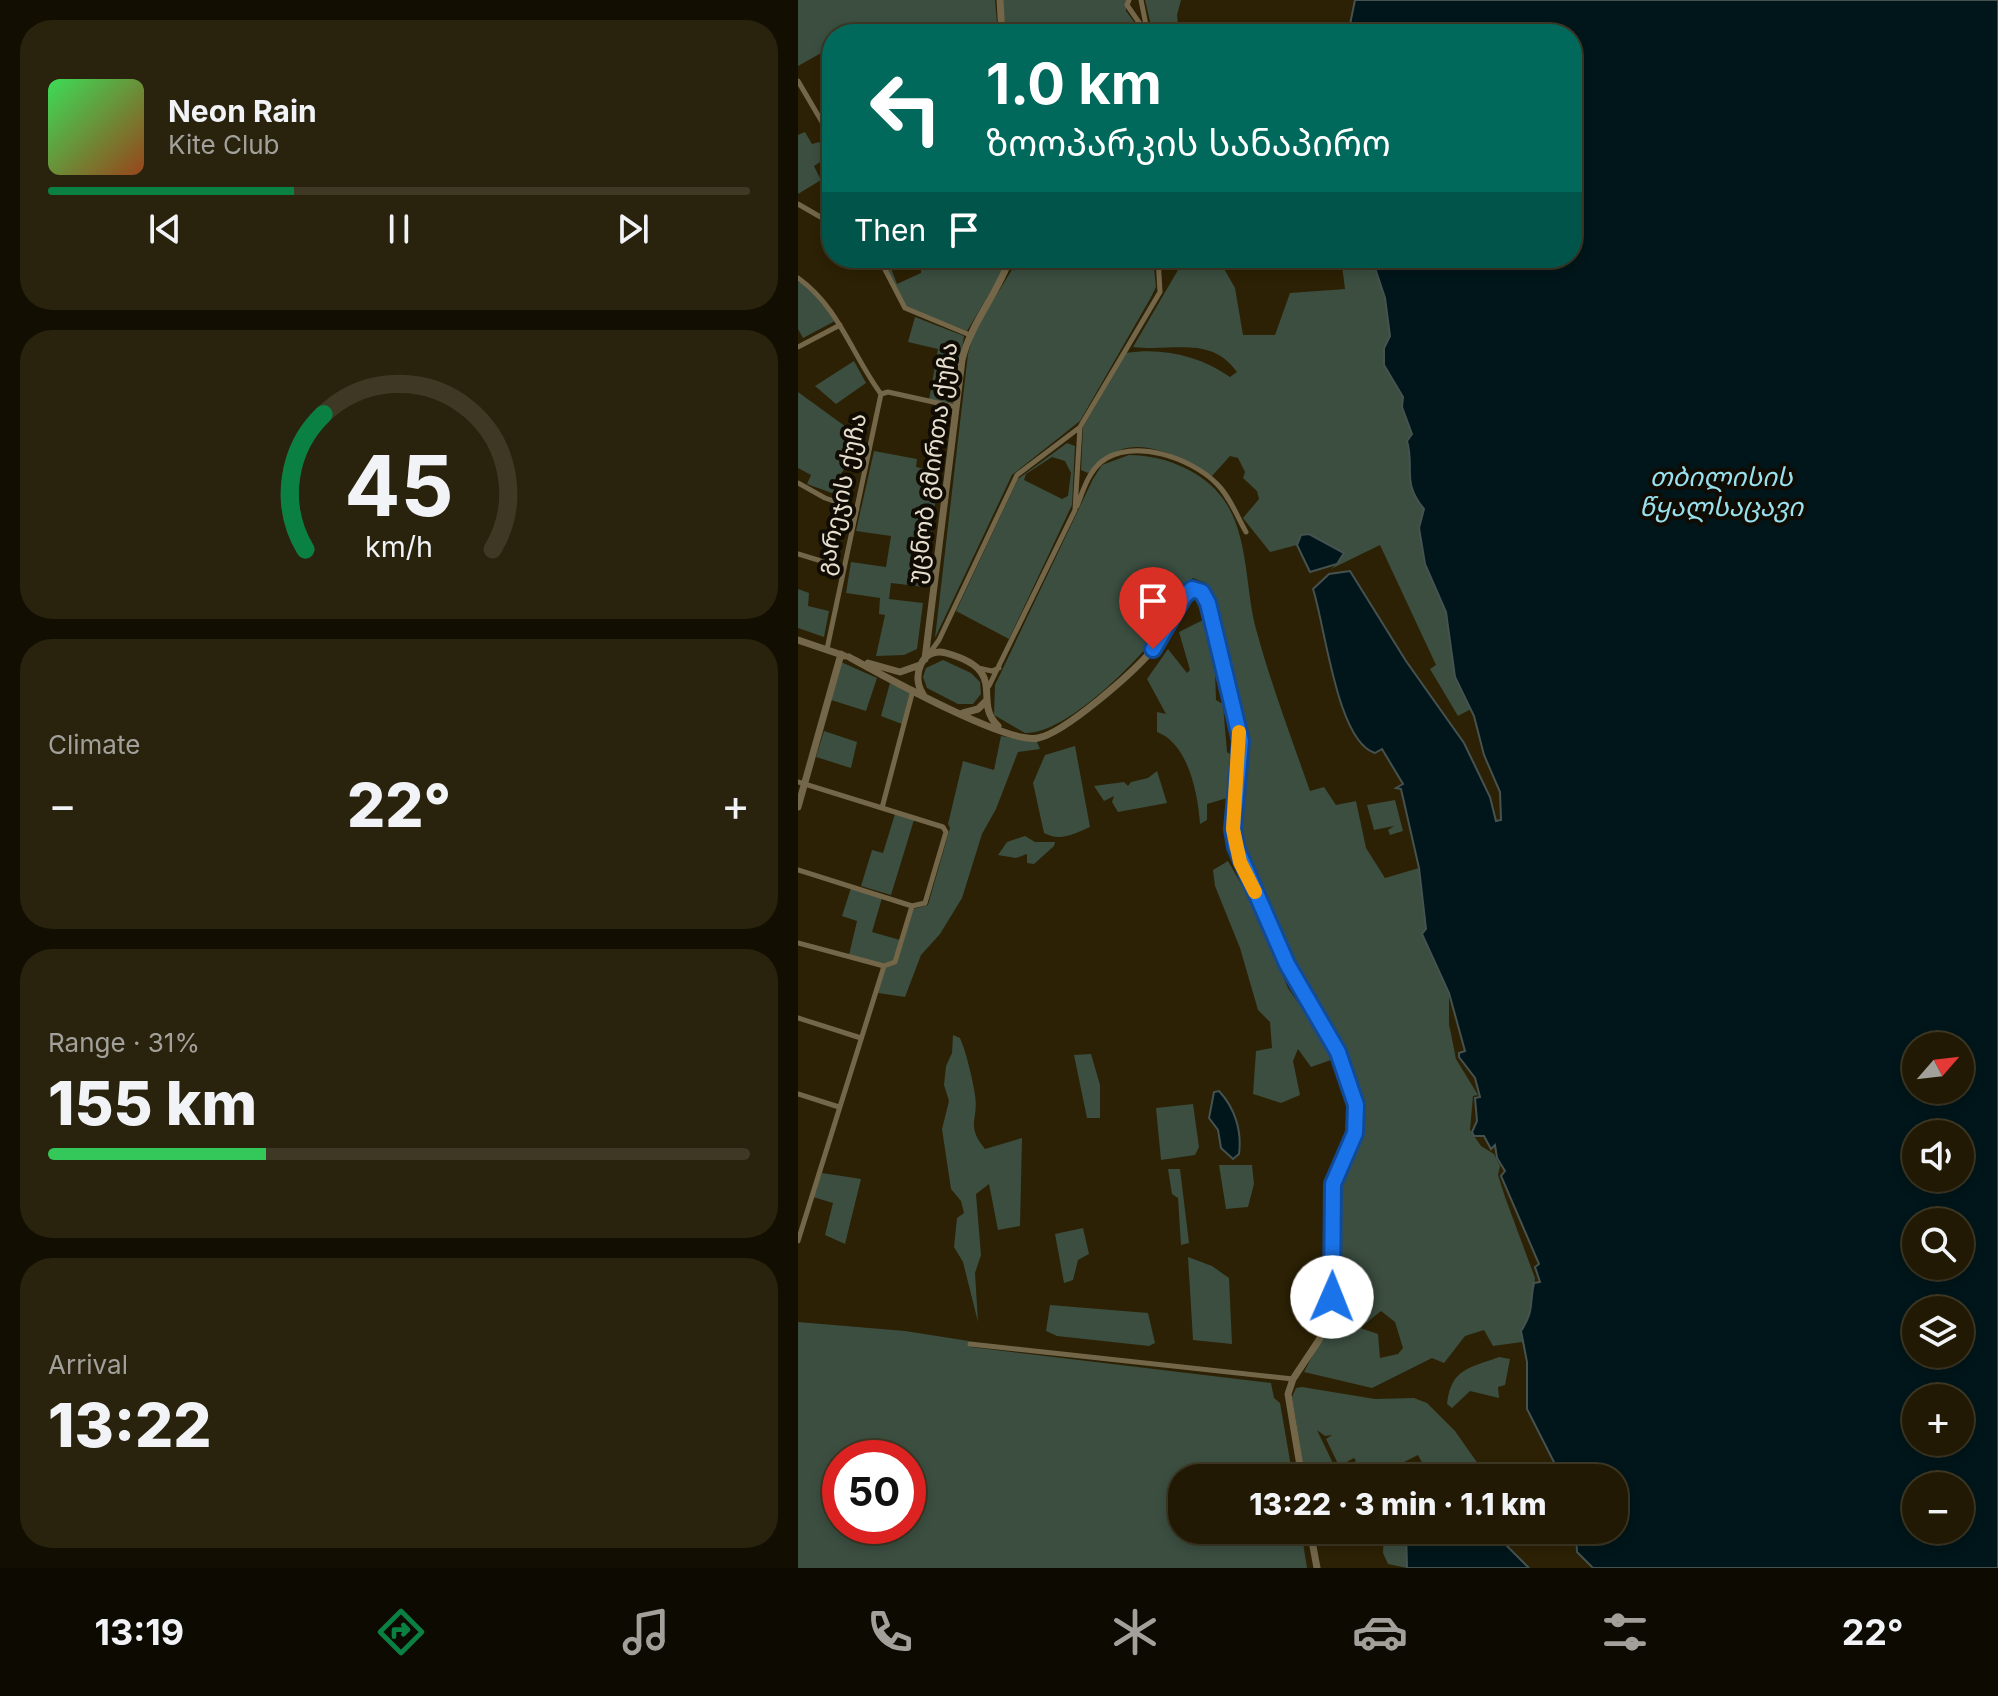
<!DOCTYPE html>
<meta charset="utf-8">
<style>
body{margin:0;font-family:Inter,"Noto Sans Georgian",sans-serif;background:#29220d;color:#f1f3f6;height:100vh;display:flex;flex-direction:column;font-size:30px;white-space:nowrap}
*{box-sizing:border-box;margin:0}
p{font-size:26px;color:#a2a09a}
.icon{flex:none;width:44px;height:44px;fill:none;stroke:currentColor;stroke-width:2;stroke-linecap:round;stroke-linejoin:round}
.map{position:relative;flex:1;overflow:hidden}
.sheet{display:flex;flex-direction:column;gap:20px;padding:20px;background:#120e02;width:798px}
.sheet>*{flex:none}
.top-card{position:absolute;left:24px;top:24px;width:760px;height:244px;border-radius:32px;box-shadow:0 4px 12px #0003,0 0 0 2px #3e3825;background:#00695c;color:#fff;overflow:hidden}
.needle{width:52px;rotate:62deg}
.fabs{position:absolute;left:1104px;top:1032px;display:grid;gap:16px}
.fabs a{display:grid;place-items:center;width:72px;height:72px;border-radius:50%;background:#211903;box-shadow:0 4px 12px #0003,0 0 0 2px #3e3825;font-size:40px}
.speed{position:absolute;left:24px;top:1440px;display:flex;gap:16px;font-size:40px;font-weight:700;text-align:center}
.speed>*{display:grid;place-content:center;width:104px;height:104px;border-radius:50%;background:#211903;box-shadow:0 4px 12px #0003,0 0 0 2px #3e3825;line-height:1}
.speed .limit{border:12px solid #d22;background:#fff;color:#111}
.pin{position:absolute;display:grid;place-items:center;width:68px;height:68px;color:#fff;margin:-82px -34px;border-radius:50% 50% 50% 0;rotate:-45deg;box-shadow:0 0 8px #0007}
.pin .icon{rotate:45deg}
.me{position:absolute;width:88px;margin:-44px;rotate:1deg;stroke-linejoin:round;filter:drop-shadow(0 0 6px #0008)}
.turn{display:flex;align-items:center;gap:28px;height:168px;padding:0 32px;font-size:36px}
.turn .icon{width:104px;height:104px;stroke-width:2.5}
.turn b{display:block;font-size:56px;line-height:68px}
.then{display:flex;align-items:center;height:76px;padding:0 32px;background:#0003;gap:16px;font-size:30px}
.big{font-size:60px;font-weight:800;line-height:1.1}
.sheet .tile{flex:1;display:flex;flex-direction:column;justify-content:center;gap:12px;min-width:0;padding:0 28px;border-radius:32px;background:#29220d}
.sheet .dial{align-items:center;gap:0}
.dial svg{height:208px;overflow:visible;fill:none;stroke:#3e3825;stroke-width:7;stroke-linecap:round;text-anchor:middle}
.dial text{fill:#f1f3f6;stroke:none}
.song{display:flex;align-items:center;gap:24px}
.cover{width:96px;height:96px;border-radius:12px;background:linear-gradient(135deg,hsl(130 70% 55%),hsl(20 70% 35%))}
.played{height:8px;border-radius:4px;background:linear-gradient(90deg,#0b8043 35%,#3e3825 35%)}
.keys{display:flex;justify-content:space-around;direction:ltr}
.heat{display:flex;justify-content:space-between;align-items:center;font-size:44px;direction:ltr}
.charge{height:12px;border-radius:6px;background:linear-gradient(90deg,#34c759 31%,#3e3825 0)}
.trip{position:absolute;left:370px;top:1464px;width:460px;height:80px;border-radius:32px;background:#211903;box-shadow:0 4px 12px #0003,0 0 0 2px #3e3825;font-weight:800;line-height:80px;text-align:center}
.dock{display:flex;height:128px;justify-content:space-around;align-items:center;background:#0d0a01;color:#a2a09a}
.dock .icon{width:56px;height:56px}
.dock .on{color:#0b8043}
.dock b{font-size:36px;color:#f1f3f6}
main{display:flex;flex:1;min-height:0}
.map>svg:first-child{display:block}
</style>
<main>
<section class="sheet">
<div class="tile">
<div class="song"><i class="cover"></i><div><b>Neon Rain</b><p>Kite Club</p></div></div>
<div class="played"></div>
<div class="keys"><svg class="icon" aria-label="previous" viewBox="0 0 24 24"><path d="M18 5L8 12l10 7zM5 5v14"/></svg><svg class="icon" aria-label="pause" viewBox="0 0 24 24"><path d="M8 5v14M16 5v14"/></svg><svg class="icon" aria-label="next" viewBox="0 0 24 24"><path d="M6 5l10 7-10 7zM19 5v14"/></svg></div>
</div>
<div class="tile dial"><svg viewBox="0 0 100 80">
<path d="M14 69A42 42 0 1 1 86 69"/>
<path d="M14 69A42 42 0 0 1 21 17" stroke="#0b8043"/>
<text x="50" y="56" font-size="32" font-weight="700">45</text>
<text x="50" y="72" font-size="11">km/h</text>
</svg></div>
<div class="tile"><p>Climate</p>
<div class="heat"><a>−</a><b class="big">22°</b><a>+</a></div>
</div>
<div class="tile"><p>Range · 31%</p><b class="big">155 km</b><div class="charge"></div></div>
<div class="tile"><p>Arrival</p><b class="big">13:22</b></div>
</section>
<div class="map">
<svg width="1200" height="1568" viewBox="0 0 1200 1568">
<rect width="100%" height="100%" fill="#2c2104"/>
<path fill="#3b4e40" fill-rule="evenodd" d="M 0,0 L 197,0 L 200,34 L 34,34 L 34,70 L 25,52 L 0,66 Z
M 205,0 L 328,0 L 328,11 L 345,34 L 207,34 Z
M 347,0 L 383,0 L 379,15 L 381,34 L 355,34 Z
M 7,132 L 14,144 L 21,142 L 30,157 L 16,166 L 23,180 L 0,194 L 0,135 Z
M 83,258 L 89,258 L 99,284 L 123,273 L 124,258 L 208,258 L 203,274 L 169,331 L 109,307 Z
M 217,258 L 355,258 L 358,287 L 352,299 L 282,421 L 214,475 L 137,638 L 170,354 L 177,330 L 215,268 Z
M 387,258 L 420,258 L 437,288 L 445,335 L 477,335 L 492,293 L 547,289 L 543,258 L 574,258 L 587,298 L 592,336 L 586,361 L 606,400 L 605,411 L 615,436 L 609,441 C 616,468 603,482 627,510 L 621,528 L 627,564 L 650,615 L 655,664 L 673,709 L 660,716 L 632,669 L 638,665 L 582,545 L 533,569 L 539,564 L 503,535 L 499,545 L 472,552 L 445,518 L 461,499 L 459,491 L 445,478 L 447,472 L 440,458 L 432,456 L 414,476 C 389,462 353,439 322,450 C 311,455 300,466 290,473 L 283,470 L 285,427 L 328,353 C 364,347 403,356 432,377 L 439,372 C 412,335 376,352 335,347 Z
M 0,281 L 15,291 L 37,321 L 5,338 L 0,329 Z
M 117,317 L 166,336 L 155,403 L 131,400 L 140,349 L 110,342 Z
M 56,361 L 68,383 L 38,404 L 17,386 Z
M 0,392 L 66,440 L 38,481 L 54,492 L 53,500 L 9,484 L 13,475 L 0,468 Z
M 269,443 L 277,446 L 274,505 L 211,639 L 158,611 L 220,479 ZM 254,457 L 267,461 L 273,473 L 270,496 L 264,499 L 226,480 L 228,474 Z
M 76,451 L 119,459 L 118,467 L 141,472 L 127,587 L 93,583 L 91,599 L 125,603 L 119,649 L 106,655 L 78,656 L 87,615 L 81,614 L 82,598 L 48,593 L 53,562 L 88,567 L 93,536 L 58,531 Z
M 331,455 C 366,455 406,471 426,500 C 451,536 447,588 458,629 C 473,684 493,737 512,791 L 526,787 L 538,805 L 558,801 L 568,848 L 587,878 L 621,868 L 628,929 L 624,934 L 651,993 L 651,1024 L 658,1059 L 680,1095 L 675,1096 L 672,1130 L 683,1146 L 696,1154 L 702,1166 L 700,1175 L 707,1197 L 737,1278 L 729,1354 L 724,1342 L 695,1346 L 686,1330 L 667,1336 L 646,1363 L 634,1358 L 574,1388 L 506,1372 L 534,1319 L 539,1190 L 558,1145 L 564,1118 L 543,1050 L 499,977 L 441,843 L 438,815 L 447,737 L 408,583 L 395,578 L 389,582 C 376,598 371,619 359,635 C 336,665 266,735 227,733 L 196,715 L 197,685 L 295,479 L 304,465 ZM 583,1311 L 597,1322 L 605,1348 L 600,1354 L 582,1358 L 580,1334 L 562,1328 Z
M 0,589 L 11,593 L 10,606 L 31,611 L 26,637 L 0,628 Z
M 405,620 L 417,669 L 418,700 L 425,704 L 429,752 L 433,755 L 429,798 L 409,804 L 409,820 L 402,824 C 400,795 391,744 359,732 L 359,712 L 368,714 L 349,679 L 370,649 L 389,673 L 392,670 L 381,632 Z
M 145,660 L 173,673 L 182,682 L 183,694 L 175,704 L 160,704 L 129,688 L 125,677 L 128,668 Z
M 43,662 L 79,678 L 68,711 L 33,700 Z
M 92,683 L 112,692 L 104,724 L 83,716 Z
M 26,731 L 59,742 L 53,768 L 18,757 Z
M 203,736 L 239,742 L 242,749 L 220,752 L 198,809 L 184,834 L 164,898 L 142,934 L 123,955 L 107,997 L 80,993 L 87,968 L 99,963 L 115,909 L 130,905 L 152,828 L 150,824 L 165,761 L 196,770 Z
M 277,746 L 292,827 C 276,834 262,842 246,833 L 235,783 L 247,755 Z
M 359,771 L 369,803 L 320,812 L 314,802 L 316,796 L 306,801 L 296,786 L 326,782 L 330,786 L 333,782 L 350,778 Z
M 597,800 L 605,831 L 592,835 L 590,830 L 596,826 L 576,830 L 569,805 Z
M 97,814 L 116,820 L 93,895 L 63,886 L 74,850 L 85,853 Z
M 227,836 L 237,842 L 257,842 L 256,846 L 236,864 L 229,863 L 229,854 L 218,858 L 200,855 L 209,842 Z
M 430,861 L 455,904 L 490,988 L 519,1030 L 533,1060 L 513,1067 L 500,1049 L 495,1061 L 502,1095 L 483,1103 L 455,1094 L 458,1051 L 474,1048 L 472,1022 L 460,1010 L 442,948 L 417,886 L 415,870 Z
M 53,888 L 84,898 L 74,932 L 102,940 L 95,962 L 88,964 L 51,955 L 59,921 L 44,916 Z
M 155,1035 L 162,1038 C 169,1055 174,1077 177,1095 C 181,1121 167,1124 187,1149 L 224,1138 L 222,1226 L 200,1230 L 191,1184 L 178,1194 L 183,1255 L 177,1273 L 180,1322 L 165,1262 L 156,1247 L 159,1218 L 166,1213 L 163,1201 L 153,1189 L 144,1129 L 151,1101 L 146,1085 L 148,1066 L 154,1053 Z
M 293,1054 L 302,1085 L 302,1118 L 289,1118 L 276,1055 Z
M 395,1104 L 401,1147 L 397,1155 L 363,1160 L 358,1108 Z
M 421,1165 L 454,1165 L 456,1184 L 450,1207 L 428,1209 Z
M 370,1169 L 382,1169 L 391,1243 L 383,1245 L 380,1198 L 374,1194 Z
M 24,1173 L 63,1179 L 47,1244 L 27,1235 L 35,1203 L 15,1197 Z
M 285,1228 L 291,1254 L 280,1260 L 275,1280 L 266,1283 L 257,1234 Z
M 390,1257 L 414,1266 L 431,1278 L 434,1344 L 395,1340 Z
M 252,1305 L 350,1313 L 357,1343 L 351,1346 L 259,1336 L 248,1331 Z
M 0,1322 L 107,1331 L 171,1341 L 173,1347 L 473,1383 L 476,1398 L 482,1403 L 495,1478 L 384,1478 L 384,1530 L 503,1530 L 509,1568 L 0,1568 ZM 42,1458 L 110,1458 L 110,1526 L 42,1526 Z
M 701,1357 L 712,1359 L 707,1385 L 700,1387 L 701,1398 L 672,1391 L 654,1408 L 649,1404 C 653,1368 672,1368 701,1357 Z
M 504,1387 L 577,1399 L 616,1398 L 629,1403 L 657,1431 L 690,1478 L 656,1478 L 648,1472 L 646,1475 L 650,1478 L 617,1478 L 629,1472 L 620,1455 L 584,1473 L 586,1478 L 574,1478 L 569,1469 L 545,1475 L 541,1469 L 558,1461 L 556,1458 L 541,1466 L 528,1439 L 534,1435 L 527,1436 L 519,1430 L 542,1478 L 507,1478 L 494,1397 L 498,1388 Z
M 586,1530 L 608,1530 L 609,1568 L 590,1564 L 585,1553 Z"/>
<path fill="#00161a" stroke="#455250" stroke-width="2" fill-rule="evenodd" d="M 557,0 L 1200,0 L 1200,1568 L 795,1568 L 779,1552 L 778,1530 L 816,1530 L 816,1478 L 764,1478 L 729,1409 L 729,1362 L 723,1331 C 737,1309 731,1304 736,1283 L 742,1282 L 737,1267 L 741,1264 L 703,1176 L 707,1171 L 699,1158 L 697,1145 L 693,1149 L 686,1136 L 676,1136 L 674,1132 L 679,1121 L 677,1098 L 682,1097 L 677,1078 L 661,1057 L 661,1053 L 667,1051 L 651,993 L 624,934 L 628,929 L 621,868 L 603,789 L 598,788 L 605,784 L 584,749 L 577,753 C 539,742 527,625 515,589 L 531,574 L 552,571 L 608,661 L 666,743 L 692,797 L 698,821 L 703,820 L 702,792 L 686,755 L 676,716 L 657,677 L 648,612 L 627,564 L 621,528 L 626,509 C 603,481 617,469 609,441 L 614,434 L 604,407 L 605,397 L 586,365 L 586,348 L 592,336 L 587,298 L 574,259 L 774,258 L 774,34 L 550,34 ZM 1118,1046 L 1162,1046 L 1162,1090 L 1118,1090 ZM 1162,1134 L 1162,1178 L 1118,1178 L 1118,1134 ZM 1162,1222 L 1162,1266 L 1118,1266 L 1118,1222 ZM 1118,1310 L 1162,1310 L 1162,1354 L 1118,1354 ZM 1118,1398 L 1162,1398 L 1162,1442 L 1118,1442 ZM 1162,1486 L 1162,1530 L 1118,1530 L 1118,1486 Z
M 511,534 L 546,553 L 539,564 L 512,572 L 499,545 L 503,535 Z
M 421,1091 C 437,1108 444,1131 441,1154 L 435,1159 L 423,1148 L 420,1130 L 411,1118 L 416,1092 Z
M 608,1530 L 693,1530 L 731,1568 L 609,1568 Z"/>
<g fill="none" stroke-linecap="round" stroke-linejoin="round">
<path stroke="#746749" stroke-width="5" d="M 331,0 L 329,5 L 349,34
M 343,0 L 349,30
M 0,81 L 34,139
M 0,204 L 26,219 L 34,219
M 81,258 L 107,308 L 172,335
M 0,278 C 41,307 54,355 83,394 L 29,649
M 0,347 L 42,325
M 83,394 L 90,392 L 158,407
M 0,483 L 27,498 L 59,509
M 279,506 C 285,491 290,473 303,462 C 334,437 394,458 419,484 C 432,497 439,516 448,532
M 0,554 L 46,568
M 131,654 L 141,640 L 219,475 L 281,428
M 180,668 L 194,671 L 201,668
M 191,686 L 277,510 L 282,427 L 362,292 L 360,258
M 0,782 L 84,808 L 115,690
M 0,870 L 114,906
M 0,943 L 86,966
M 0,1018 L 63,1038
M 0,1094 L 41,1107
M 0,1241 L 86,966 L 97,962 L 114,906 L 127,903 L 148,832 L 145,827 L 84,808
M 172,1344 L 495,1379"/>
<path stroke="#746749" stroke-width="7" d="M 202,0 L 204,34
M 0,640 L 47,656
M 51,657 C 84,675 209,745 240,738 C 267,733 337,671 355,649 C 369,631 375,608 390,592 L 400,589 L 407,597 L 443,741 L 435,829 L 438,847 L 489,964 L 540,1052 L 560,1113 L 557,1133 L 535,1184 L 532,1311 L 521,1340 L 495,1379 L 490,1394 L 504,1478
M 127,659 L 164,360 C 173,322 200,294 212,258
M 70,663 L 102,672 L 122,665
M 125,694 C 113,678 123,646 148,653 C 213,671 173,700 200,726
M 165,713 L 180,709 L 188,701
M 0,807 L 43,654
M 512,1530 L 519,1568"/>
</g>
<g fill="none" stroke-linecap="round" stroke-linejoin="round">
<defs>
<path id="route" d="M 355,649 L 386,596 L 394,589 L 404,592 L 410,603 L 443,741 L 435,829 L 438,847 L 489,964 L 540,1052 L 558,1105 L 557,1133 L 535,1184 L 534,1297"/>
</defs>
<use href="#route" stroke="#114b97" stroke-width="20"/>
<use href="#route" stroke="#1a73e8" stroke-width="14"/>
<path stroke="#f59e0b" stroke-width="14" d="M 441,732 L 435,829 L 442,862 L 457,892"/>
</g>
<g text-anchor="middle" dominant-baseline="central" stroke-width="8" stroke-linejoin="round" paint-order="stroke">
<g font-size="24" fill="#e6dfcf" stroke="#100b03">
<text transform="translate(134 463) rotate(-82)">უცნობ გმირთა ქუჩა</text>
<text transform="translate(43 494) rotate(-78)">გარეჯის ქუჩა</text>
</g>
<g font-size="26" font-style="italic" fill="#98e1ed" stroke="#100b03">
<text x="923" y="476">თბილისის<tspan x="923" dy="30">წყალსაცავი</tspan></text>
</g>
</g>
</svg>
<div class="fabs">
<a><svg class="needle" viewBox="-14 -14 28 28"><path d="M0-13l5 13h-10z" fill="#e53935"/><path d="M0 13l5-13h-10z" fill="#a2a09a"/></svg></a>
<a><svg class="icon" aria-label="sound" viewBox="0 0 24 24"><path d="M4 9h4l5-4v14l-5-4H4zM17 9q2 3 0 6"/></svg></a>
<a><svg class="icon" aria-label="search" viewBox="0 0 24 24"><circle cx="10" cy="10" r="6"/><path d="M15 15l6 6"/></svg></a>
<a><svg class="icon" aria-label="layers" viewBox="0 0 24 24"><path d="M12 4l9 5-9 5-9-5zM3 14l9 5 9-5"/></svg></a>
<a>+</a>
<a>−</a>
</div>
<div class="speed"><div class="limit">50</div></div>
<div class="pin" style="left:355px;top:649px;background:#d93025"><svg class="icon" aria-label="arrive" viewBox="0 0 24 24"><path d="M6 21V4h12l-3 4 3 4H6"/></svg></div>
<svg class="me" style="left:534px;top:1297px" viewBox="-20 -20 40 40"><circle r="19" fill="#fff"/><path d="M0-13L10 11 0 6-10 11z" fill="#1a73e8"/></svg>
<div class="trip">13:22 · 3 min · 1.1 km</div>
<div class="top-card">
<div class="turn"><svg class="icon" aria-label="left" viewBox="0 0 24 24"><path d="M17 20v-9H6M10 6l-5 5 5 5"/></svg><div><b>1.0 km</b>ზოოპარკის სანაპირო</div></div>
<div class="then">Then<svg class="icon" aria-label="arrive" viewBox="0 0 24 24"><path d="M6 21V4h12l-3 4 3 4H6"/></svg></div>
</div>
</div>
</main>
<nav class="dock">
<b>13:19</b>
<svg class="icon on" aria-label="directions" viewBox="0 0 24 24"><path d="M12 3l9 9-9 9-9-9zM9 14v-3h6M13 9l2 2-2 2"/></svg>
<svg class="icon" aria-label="music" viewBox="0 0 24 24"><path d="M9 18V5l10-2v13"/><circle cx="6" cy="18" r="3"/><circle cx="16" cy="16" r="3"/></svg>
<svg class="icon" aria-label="phone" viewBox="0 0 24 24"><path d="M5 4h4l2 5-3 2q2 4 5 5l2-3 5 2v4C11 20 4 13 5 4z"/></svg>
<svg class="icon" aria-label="climate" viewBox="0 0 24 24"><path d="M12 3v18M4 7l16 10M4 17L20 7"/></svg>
<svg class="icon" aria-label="car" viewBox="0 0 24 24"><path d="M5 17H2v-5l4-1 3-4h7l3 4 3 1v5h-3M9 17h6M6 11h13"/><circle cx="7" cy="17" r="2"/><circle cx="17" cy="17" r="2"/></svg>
<svg class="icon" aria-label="filters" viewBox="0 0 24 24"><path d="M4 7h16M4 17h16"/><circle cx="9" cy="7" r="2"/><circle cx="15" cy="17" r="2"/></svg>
<b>22°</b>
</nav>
